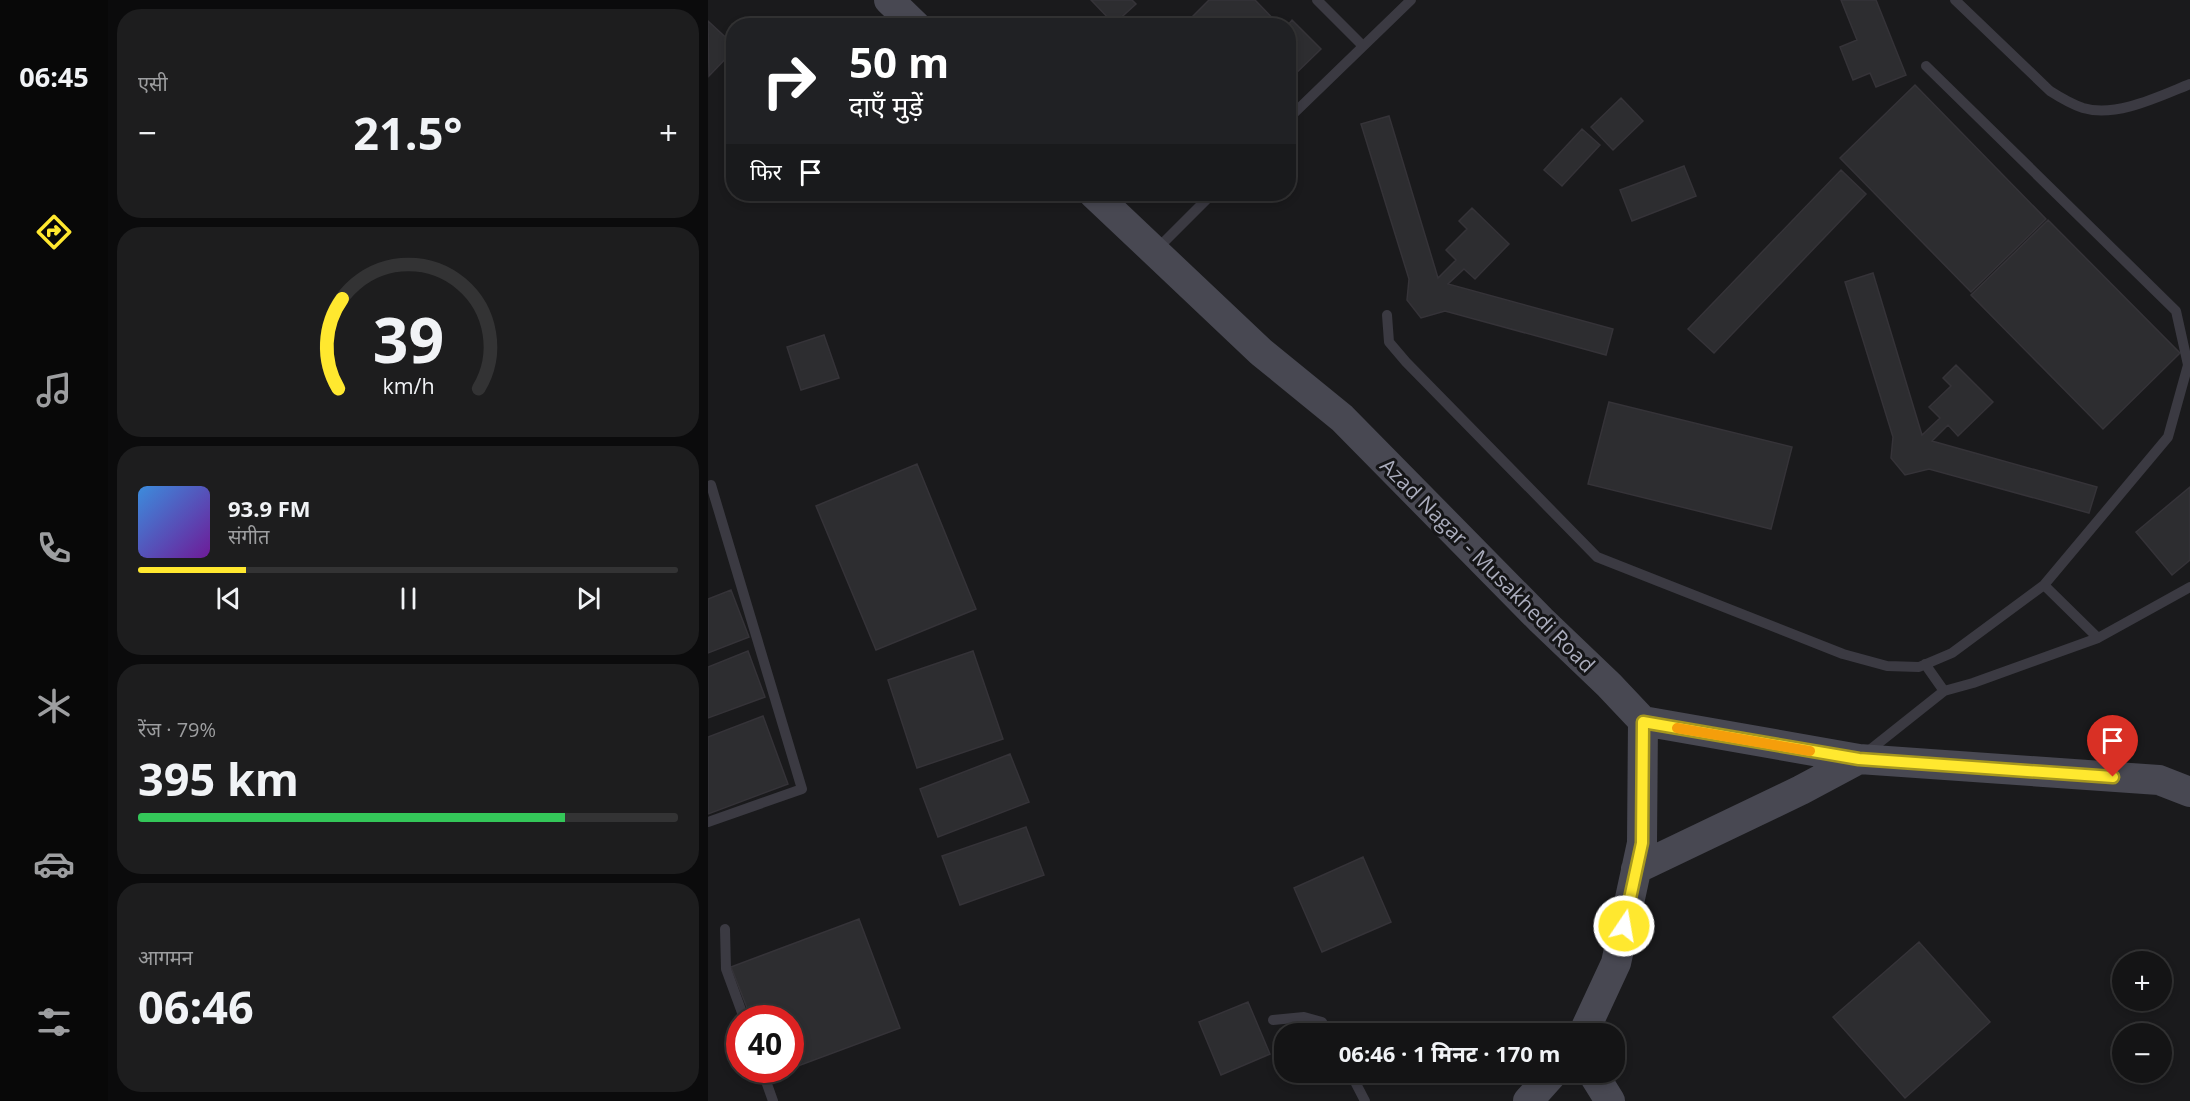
<!DOCTYPE html>
<html lang="hi">
<meta charset="utf-8">
<style>
body{margin:0;font-family:"Open Sans","Noto Sans Devanagari",sans-serif;background:#1d1d1e;color:#f1f3f6;height:100vh;display:flex;flex-direction:column;font-size:22px;white-space:nowrap}
*{box-sizing:border-box;margin:0}
p{font-size:20px;color:#9d9ea0}
.icon{flex:none;width:33px;height:33px;fill:none;stroke:currentColor;stroke-width:2;stroke-linecap:round;stroke-linejoin:round}
.map{position:relative;flex:1;overflow:hidden}
.details{display:flex;flex-direction:column;gap:9px;padding:9px;background:#0b0b0c;width:600px}
.details>*{flex:none}
.guide{position:absolute;left:18px;top:18px;width:570px;height:183px;border-radius:24px;box-shadow:0 3px 9px #0003,0 0 0 2px #333334;background:#202124;color:#fff;overflow:hidden}
.tools{position:absolute;left:1404px;top:951px;display:grid;gap:12px}
.tools a{display:grid;place-items:center;width:60px;height:60px;border-radius:50%;background:#141415;box-shadow:0 3px 9px #0003,0 0 0 2px #333334;font-size:30px}
.speed{position:absolute;left:18px;top:1005px;display:flex;gap:12px;font-size:30px;font-weight:700;text-align:center}
.speed>*{display:grid;place-content:center;width:78px;height:78px;border-radius:50%;background:#141415;box-shadow:0 3px 9px #0003,0 0 0 2px #333334;line-height:1}
.speed .limit{border:9px solid #d22;background:#fff;color:#111}
.pin{position:absolute;display:grid;place-items:center;width:51px;height:51px;color:#fff;margin:-62px -26px;border-radius:50% 50% 50% 0;rotate:-45deg;box-shadow:0 0 6px #0007}
.pin .icon{rotate:45deg}
.me{position:absolute;width:66px;margin:-33px;rotate:12deg;stroke-linejoin:round;filter:drop-shadow(0 0 4px #0008)}
.turn{display:flex;align-items:center;gap:21px;height:126px;padding:0 24px;font-size:27px}
.turn .icon{width:78px;height:78px;stroke-width:2.5}
.turn b{display:block;font-size:42px;line-height:51px}
.then{display:flex;align-items:center;height:57px;padding:0 24px;background:#0003;gap:12px;font-size:22px}
.big{font-size:45px;font-weight:700;line-height:1.1}
.details .tile{flex:1;display:flex;flex-direction:column;justify-content:center;gap:9px;min-width:0;padding:0 21px;border-radius:24px;background:#1d1d1e}
.details .dial{align-items:center;gap:0}
.dial svg{height:156px;overflow:visible;fill:none;stroke:#333334;stroke-width:7;stroke-linecap:round;text-anchor:middle}
.dial text{fill:#f1f3f6;stroke:none}
.song{display:flex;align-items:center;gap:18px}
.cover{width:72px;height:72px;border-radius:9px;background:linear-gradient(135deg,hsl(210 70% 55%),hsl(280 70% 35%))}
.played{height:6px;border-radius:3px;background:linear-gradient(90deg,#ffe82f 20%,#333334 20%)}
.keys{display:flex;justify-content:space-around;direction:ltr}
.heat{display:flex;justify-content:space-between;align-items:center;font-size:33px;direction:ltr}
.charge{height:9px;border-radius:4px;background:linear-gradient(90deg,#34c759 79%,#333334 0)}
.trip{position:absolute;left:566px;top:1023px;width:351px;height:60px;border-radius:24px;background:#141415;box-shadow:0 3px 9px #0003,0 0 0 2px #333334;font-weight:700;line-height:60px;text-align:center}
main{display:flex;flex:1;min-height:0}
.tab-bar{display:flex;flex-direction:column;width:108px;justify-content:space-around;align-items:center;background:#080808;color:#9d9ea0}
.tab-bar .icon{width:42px;height:42px}
.tab-bar .active{color:#ffe82f}
.tab-bar b{font-size:27px;color:#f1f3f6}
.map>svg:first-child{display:block}
</style>
<main>
<nav class="tab-bar">
<b>06:45</b>
<svg class="icon active" aria-label="directions" viewBox="0 0 24 24"><path d="M12 3l9 9-9 9-9-9zM9 14v-3h6M13 9l2 2-2 2"/></svg>
<svg class="icon" aria-label="music" viewBox="0 0 24 24"><path d="M9 18V5l10-2v13"/><circle cx="6" cy="18" r="3"/><circle cx="16" cy="16" r="3"/></svg>
<svg class="icon" aria-label="phone" viewBox="0 0 24 24"><path d="M5 4h4l2 5-3 2q2 4 5 5l2-3 5 2v4C11 20 4 13 5 4z"/></svg>
<svg class="icon" aria-label="climate" viewBox="0 0 24 24"><path d="M12 3v18M4 7l16 10M4 17L20 7"/></svg>
<svg class="icon" aria-label="car" viewBox="0 0 24 24"><path d="M5 17H2v-5l4-1 3-4h7l3 4 3 1v5h-3M9 17h6M6 11h13"/><circle cx="7" cy="17" r="2"/><circle cx="17" cy="17" r="2"/></svg>
<svg class="icon" aria-label="filters" viewBox="0 0 24 24"><path d="M4 7h16M4 17h16"/><circle cx="9" cy="7" r="2"/><circle cx="15" cy="17" r="2"/></svg>
</nav>
<section class="details">
<div class="tile"><p>एसी</p>
<div class="heat"><a>−</a><b class="big">21.5°</b><a>+</a></div>
</div>
<div class="tile dial"><svg viewBox="0 0 100 80">
<path d="M14 69A42 42 0 1 1 86 69"/>
<path d="M14 69A42 42 0 0 1 16 23" stroke="#ffe82f"/>
<text x="50" y="56" font-size="32" font-weight="700">39</text>
<text x="50" y="72" font-size="11">km/h</text>
</svg></div>
<div class="tile">
<div class="song"><i class="cover"></i><div><b>93.9 FM</b><p>संगीत</p></div></div>
<div class="played"></div>
<div class="keys"><svg class="icon" aria-label="previous" viewBox="0 0 24 24"><path d="M18 5L8 12l10 7zM5 5v14"/></svg><svg class="icon" aria-label="pause" viewBox="0 0 24 24"><path d="M8 5v14M16 5v14"/></svg><svg class="icon" aria-label="next" viewBox="0 0 24 24"><path d="M6 5l10 7-10 7zM19 5v14"/></svg></div>
</div>
<div class="tile"><p>रेंज · 79%</p><b class="big">395 km</b><div class="charge"></div></div>
<div class="tile"><p>आगमन</p><b class="big">06:46</b></div>
</section>
<div class="map">
<svg width="1482" height="1101" viewBox="0 0 1482 1101">
<rect width="100%" height="100%" fill="#1a1a1c"/>
<path fill="#2d2d30" stroke="#353338" stroke-width="1.5" d="M 383,0 L 424,0 L 428,4 L 406,24 Z
M 501,0 L 547,0 L 572,26 L 523,26 L 519,21 L 515,26 L 475,26 Z
M 1133,0 L 1168,0 L 1198,75 L 1168,87 L 1162,73 L 1145,80 L 1132,47 L 1149,40 Z
M 584,20 L 613,49 L 580,81 L 580,26 L 579,26 Z
M 0,21 L 26,45 L 26,50 L 1,76 Z
M 1207,85 L 1338,219 L 1263,292 L 1132,158 Z
M 913,98 L 935,121 L 905,150 L 883,127 Z
M 681,116 L 730,278 L 748,260 L 738,250 L 759,229 L 751,221 L 764,208 L 801,244 L 767,279 L 756,269 L 740,284 L 905,329 L 898,355 L 737,311 L 713,318 L 699,300 L 701,279 L 653,124 Z
M 874,129 L 892,145 L 854,186 L 836,170 Z
M 976,166 L 988,196 L 924,221 L 912,190 Z
M 1133,170 L 1158,194 L 1006,353 L 980,329 Z
M 1340,220 L 1472,353 L 1395,429 L 1263,295 Z
M 1165,273 L 1214,435 L 1232,418 L 1221,407 L 1243,386 L 1235,378 L 1248,365 L 1285,402 L 1250,436 L 1240,425 L 1224,441 L 1389,487 L 1381,513 L 1221,469 L 1197,475 L 1183,458 L 1185,437 L 1137,282 Z
M 116,335 L 131,378 L 93,390 L 79,347 Z
M 901,402 L 1084,447 L 1063,529 L 880,484 Z
M 209,464 L 268,609 L 168,650 L 108,506 Z
M 1482,487 L 1482,560 L 1464,575 L 1428,532 Z
M 23,590 L 41,637 L 0,653 L 0,599 Z
M 40,651 L 57,697 L 0,718 L 0,667 Z
M 265,651 L 295,739 L 209,768 L 180,680 Z
M 55,716 L 80,784 L 0,814 L 0,737 Z
M 302,754 L 321,802 L 230,837 L 212,789 Z
M 318,827 L 336,875 L 252,905 L 234,856 Z
M 655,857 L 683,922 L 614,952 L 586,888 Z
M 151,919 L 192,1028 L 82,1069 L 82,1018 L 43,1018 L 23,967 Z
M 1211,942 L 1282,1022 L 1197,1098 L 1125,1017 Z
M 540,1002 L 562,1054 L 513,1075 L 491,1022 Z"/>
<g fill="none" stroke-linecap="round" stroke-linejoin="round">
<path stroke="#3b3a42" stroke-width="10" d="M 609,0 L 655,46
M 1247,0 L 1342,91 C 1353,98 1363,104 1375,108 C 1408,118 1452,96 1482,84
M 580,119 L 703,0
M 447,251 L 504,194
M 679,315 L 681,342 L 698,362 L 889,557 L 1135,654 L 1179,666 L 1211,667 L 1244,653 L 1336,585 L 1460,437 L 1480,365 L 1468,311 L 1218,66
M 1336,585 L 1390,638
M 1217,664 L 1236,691
M 1158,753 L 1236,691 L 1265,683 L 1390,638 L 1482,587
M 0,822 L 94,789 L 3,485
M 17,929 L 18,969 L 36,1018
M 565,1020 L 596,1017 L 614,1022 L 620,1034
M 54,1070 L 65,1101
M 642,1072 L 657,1101"/>
<path stroke="#484852" stroke-width="30" d="M 181,0 L 208,26
M 386,194 L 553,352 L 634,418 L 833,620 L 901,685 L 935,721 L 934,843 L 908,963 L 875,1034
M 935,721 L 1151,759 L 1451,780 L 1482,792
M 928,869 L 1093,790 L 1151,759
M 884,1072 L 902,1101
M 820,1101 L 846,1072"/>
</g>
<g fill="none" stroke-linecap="round" stroke-linejoin="round">
<defs>
<path id="route" d="M 916,926 L 934,843 L 935,722 L 1151,759 L 1405,777"/>
</defs>
<use href="#route" stroke="#a6971f" stroke-width="15"/>
<use href="#route" stroke="#ffe82f" stroke-width="10"/>
<path stroke="#f59e0b" stroke-width="10" d="M 969,728 L 1102,751"/>
</g>
<g text-anchor="middle" dominant-baseline="central" stroke-width="6" stroke-linejoin="round" paint-order="stroke">
<g font-size="21" fill="#abadbd" stroke="#151517">
<text transform="translate(780 565) rotate(45)">Azad Nagar - Musakhedi Road</text>
</g>
</g>
</svg>
<div class="tools">
<a>+</a>
<a>−</a>
</div>
<div class="speed"><div class="limit">40</div></div>
<div class="pin" style="left:1405px;top:777px;background:#d93025"><svg class="icon" aria-label="arrive" viewBox="0 0 24 24"><path d="M6 21V4h12l-3 4 3 4H6"/></svg></div>
<svg class="me" style="left:916px;top:926px" viewBox="-20 -20 40 40"><circle r="17" fill="#ffe82f" stroke="#fff" stroke-width="3"/><path d="M0-11L8 9 0 5-8 9z" fill="#fff"/></svg>
<div class="trip">06:46 · 1 मिनट · 170 m</div>
<div class="guide">
<div class="turn"><svg class="icon" aria-label="right" viewBox="0 0 24 24"><path d="M7 20v-9h11M14 6l5 5-5 5"/></svg><div><b>50 m</b>दाएँ मुड़ें</div></div>
<div class="then">फिर<svg class="icon" aria-label="arrive" viewBox="0 0 24 24"><path d="M6 21V4h12l-3 4 3 4H6"/></svg></div>
</div>
</div>
</main>
